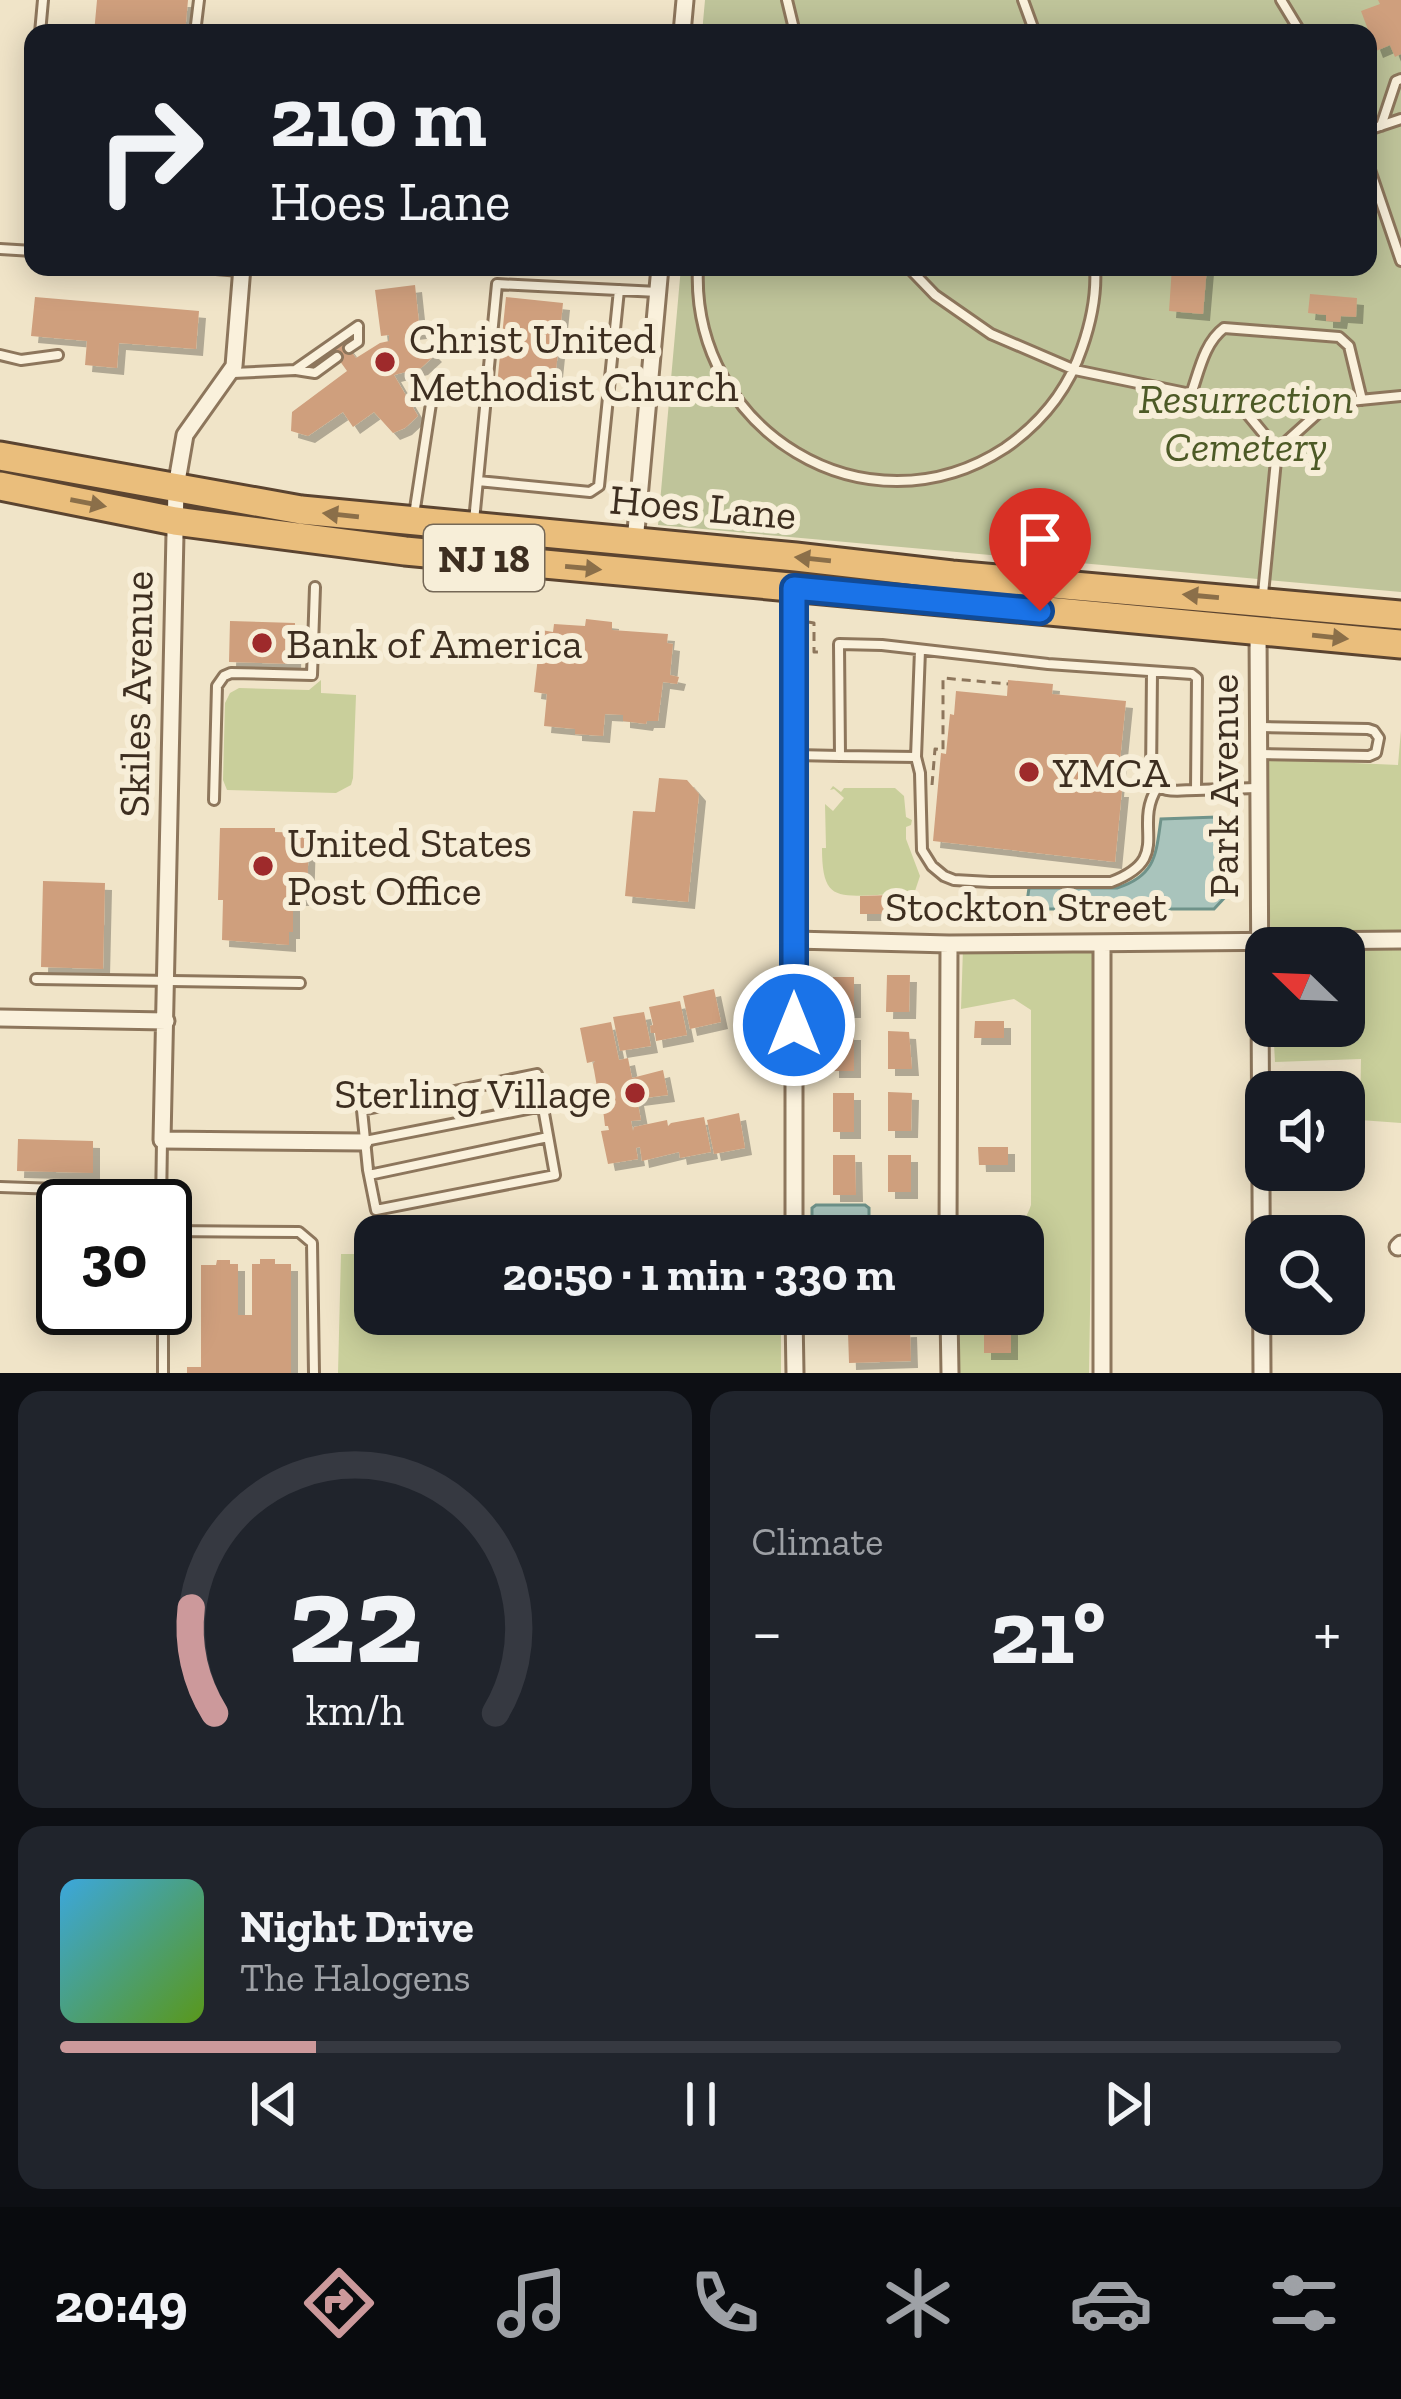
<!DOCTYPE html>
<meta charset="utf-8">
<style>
body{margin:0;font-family:"Zilla Slab",serif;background:#20242c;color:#f1f3f6;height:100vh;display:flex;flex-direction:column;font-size:45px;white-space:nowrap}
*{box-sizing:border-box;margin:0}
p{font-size:39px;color:#9ea1a6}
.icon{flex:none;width:66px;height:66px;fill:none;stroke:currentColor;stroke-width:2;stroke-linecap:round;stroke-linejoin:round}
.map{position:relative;height:1373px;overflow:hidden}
.side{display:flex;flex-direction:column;gap:18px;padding:18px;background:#0d0f14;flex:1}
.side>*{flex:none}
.banner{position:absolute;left:24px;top:24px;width:1353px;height:252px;border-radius:24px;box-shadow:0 6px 30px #0003;background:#171b24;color:#f1f3f6;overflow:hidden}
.needle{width:78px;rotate:293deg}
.tools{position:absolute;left:1245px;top:927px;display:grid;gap:24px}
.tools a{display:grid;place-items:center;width:120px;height:120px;border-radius:24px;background:#171b24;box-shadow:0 6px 30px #0003;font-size:60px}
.speed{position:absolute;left:36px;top:1179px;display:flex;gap:24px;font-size:60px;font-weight:700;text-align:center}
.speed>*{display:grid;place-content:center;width:156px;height:156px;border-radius:50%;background:#171b24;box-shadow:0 6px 30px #0003;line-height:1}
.speed .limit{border:6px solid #111;border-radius:18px;background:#fff;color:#111}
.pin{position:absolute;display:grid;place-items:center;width:102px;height:102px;color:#fff;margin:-123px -51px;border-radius:50% 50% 50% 0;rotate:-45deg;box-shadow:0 0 12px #0007}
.pin .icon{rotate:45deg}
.me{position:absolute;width:132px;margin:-66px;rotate:0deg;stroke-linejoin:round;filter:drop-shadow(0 0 9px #0008)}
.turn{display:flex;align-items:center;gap:42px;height:252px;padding:0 48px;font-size:54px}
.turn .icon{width:156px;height:156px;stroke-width:2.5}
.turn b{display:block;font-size:84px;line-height:102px}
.big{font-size:90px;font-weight:800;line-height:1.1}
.side .widget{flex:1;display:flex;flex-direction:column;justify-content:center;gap:18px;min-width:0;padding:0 42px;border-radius:24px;background:#20242c}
.side .dial{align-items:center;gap:0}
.dial svg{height:312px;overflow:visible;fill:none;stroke:#363941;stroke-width:7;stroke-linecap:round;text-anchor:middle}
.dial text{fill:#f1f3f6;stroke:none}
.song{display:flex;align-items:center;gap:36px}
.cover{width:144px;height:144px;border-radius:18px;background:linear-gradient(135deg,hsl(200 70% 55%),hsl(90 70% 35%))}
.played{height:12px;border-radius:6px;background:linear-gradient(90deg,#cc999b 20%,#363941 20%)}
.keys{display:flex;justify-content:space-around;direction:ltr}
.heat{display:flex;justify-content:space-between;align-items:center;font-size:66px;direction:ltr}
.side .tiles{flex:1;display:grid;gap:18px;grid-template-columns:1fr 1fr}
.widget:last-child{grid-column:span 2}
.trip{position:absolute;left:354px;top:1215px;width:690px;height:120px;border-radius:24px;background:#171b24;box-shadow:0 6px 30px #0003;font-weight:800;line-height:120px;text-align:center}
.dock{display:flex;height:192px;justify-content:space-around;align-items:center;background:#090b0e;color:#9ea1a6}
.dock .icon{width:84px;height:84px}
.dock .on{color:#cc999b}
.dock b{font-size:54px;color:#f1f3f6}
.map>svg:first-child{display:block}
</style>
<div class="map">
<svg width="1401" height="1373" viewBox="0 0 1401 1373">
<defs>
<filter id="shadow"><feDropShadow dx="7" dy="7" stdDeviation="0" flood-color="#0004"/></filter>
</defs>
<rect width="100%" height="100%" fill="#f0e4c8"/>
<path fill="#c9cf9b" d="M 321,680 L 321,693 L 356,695 L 353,778 L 351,785 L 336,793 L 227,790 L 223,780 L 225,703 L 230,693 L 239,688 L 309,690 Z
M 1401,730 L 1401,1123 L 1360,1120 L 1361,1059 L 1275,1062 L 1273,1026 L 1344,1026 L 1344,948 L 1271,948 L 1265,759 L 1398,765 Z
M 833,786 L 841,792 L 844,788 L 895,788 L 904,796 L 906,817 L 912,820 L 911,825 L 906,827 L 906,839 L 920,876 L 915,891 C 900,898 893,894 877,895 C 835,897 822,898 822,848 L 826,848 L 825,804 L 833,811 L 844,798 L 834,789 L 830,790 Z
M 963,948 L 1096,949 L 1089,1373 L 958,1373 L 957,1314 L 1023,1314 L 1023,1236 L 957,1236 C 990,1234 1019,1242 1031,1205 L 1031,1010 L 1014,999 L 961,1009 Z
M 341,1254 L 375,1254 L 375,1314 L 781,1314 L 781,1373 L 338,1373 Z"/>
<path fill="#bfc49a" d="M 705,0 L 1401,0 L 1401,592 L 658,525 L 681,267 L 1368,267 L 1368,33 L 702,33 Z"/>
<path fill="#a9c4bc" stroke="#6f938a" stroke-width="3" d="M 1217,817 L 1230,828 L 1229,893 L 1214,909 L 1026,909 L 1029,888 L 1117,888 C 1156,876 1156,854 1161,819 Z
M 816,1205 L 865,1205 L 869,1208 L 869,1236 L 812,1236 L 812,1208 Z"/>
<path fill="#cf9f7d" filter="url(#shadow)" d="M 97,0 L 188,0 L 185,33 L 94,33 Z
M 1378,0 L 1401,0 L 1401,54 L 1395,57 L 1390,45 L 1376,51 L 1361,11 L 1380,4 Z
M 1172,267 L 1207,267 L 1203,314 L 1169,311 Z
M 415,285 L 420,332 L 411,333 L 411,342 L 430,350 L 435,355 L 421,368 L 394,375 L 418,416 L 405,428 L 393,433 L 374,412 L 353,427 L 343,412 L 308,436 L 291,431 L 292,412 L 347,371 L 332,350 L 343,341 L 356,358 L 380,343 L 389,341 L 389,335 L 381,336 L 375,290 Z
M 1310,294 L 1357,298 L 1356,317 L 1341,316 L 1340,322 L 1326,321 L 1326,315 L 1308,313 Z
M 35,297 L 199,311 L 196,349 L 119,343 L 117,368 L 85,365 L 87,341 L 31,336 Z
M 506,297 L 563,303 L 554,390 L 497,385 Z
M 586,619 L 612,622 L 612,630 L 668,634 L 667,643 L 673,644 L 670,675 L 679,677 L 677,684 L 663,682 L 658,721 L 647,721 L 646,724 L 623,721 L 623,715 L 605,714 L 603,736 L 575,734 L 575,729 L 544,726 L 547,694 L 534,692 L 541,630 L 553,632 L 554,624 L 585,626 Z
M 230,621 L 295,623 L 294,664 L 229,662 Z
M 1008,680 L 1053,684 L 1052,694 L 1126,701 L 1117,790 L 1122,790 L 1115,862 L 933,841 L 941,753 L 946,754 L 950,714 L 954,715 L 956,691 L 1007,696 Z
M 659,778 L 687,780 L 699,794 L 688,902 L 625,896 L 633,811 L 655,812 Z
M 220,828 L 275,828 L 275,832 L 309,833 L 307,899 L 293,899 L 293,932 L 289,932 L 289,945 L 222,940 L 223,900 L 218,900 Z
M 43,881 L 105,883 L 103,969 L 41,967 Z
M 891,895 L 898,896 L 898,914 L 860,914 L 860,896 Z
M 887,975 L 910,975 L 909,1012 L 886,1012 Z
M 833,977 L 854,977 L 854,1011 L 830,1011 Z
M 714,989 L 721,1022 L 690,1029 L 683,996 Z
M 680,1001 L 687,1035 L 656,1041 L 655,1033 L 651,1033 L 650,1026 L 653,1025 L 649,1007 Z
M 644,1012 L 651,1046 L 620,1051 L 613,1017 Z
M 975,1021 L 1004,1021 L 1004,1038 L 974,1038 Z
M 611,1022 L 619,1060 L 628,1058 L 632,1078 L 663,1070 L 668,1095 L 637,1099 L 641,1120 L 631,1121 L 633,1131 L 634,1127 L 667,1120 L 668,1126 L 671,1123 L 704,1117 L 711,1152 L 680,1158 L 679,1152 L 642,1161 L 640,1147 L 636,1148 L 638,1159 L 608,1164 L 601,1131 L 609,1130 L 608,1126 L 605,1126 L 601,1093 L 598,1093 L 593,1064 L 595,1061 L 587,1063 L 580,1028 Z
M 888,1031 L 909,1032 L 912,1069 L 888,1069 Z
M 832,1033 L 854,1033 L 854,1071 L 832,1071 Z
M 888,1092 L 912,1093 L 911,1131 L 888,1131 Z
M 833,1093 L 854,1093 L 854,1132 L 833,1132 Z
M 739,1113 L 745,1148 L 714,1154 L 707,1120 Z
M 18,1139 L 93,1141 L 93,1173 L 17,1171 Z
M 978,1147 L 1008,1147 L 1008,1165 L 979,1165 Z
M 833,1155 L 855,1155 L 856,1195 L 833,1195 Z
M 888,1155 L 911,1155 L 911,1192 L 888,1192 Z
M 889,1219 L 913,1219 L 913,1236 L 889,1236 Z
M 260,1259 L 275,1259 L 275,1264 L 291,1264 L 291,1373 L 187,1373 L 187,1367 L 201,1367 L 201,1265 L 216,1265 L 217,1260 L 230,1260 L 230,1264 L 238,1264 L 238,1315 L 252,1315 L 252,1264 L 260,1264 Z
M 984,1314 L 1011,1314 L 1011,1353 L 984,1353 Z
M 910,1330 L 911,1361 L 849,1363 L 848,1332 Z"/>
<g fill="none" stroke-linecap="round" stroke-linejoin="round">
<defs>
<path id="service" d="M 787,0 L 795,33
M 1023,0 L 1035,33
M 1281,0 L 1301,33
M 40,33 L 43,0
M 195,33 L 199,0
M 1381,126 L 1396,81 L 1401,79
M 1368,130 L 1401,119
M 1368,164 L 1401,261
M 0,249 L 33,251
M 192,267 L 240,271
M 698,267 C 690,430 866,539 1005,448 C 1041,423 1068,390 1082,348 C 1091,322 1097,295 1095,267
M 908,267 L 935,295 L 991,334 L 1075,370 L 1239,404 L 1329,403 L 1401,396
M 349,348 L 358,342 L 358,327
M 0,355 L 21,360 L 58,355
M 296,370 L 315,373 L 337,357
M 233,373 L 295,370 L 358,326
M 1191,394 C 1199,372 1204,343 1224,328 L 1339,337 L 1349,346 L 1362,400
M 1240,405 L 1277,450
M 478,481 L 590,492 L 599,486 L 619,290
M 414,515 L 432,397
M 474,521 L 497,284 L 658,292
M 1263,594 L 1277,450 L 1328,404
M 1152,672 L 1151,779 C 1160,795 1180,790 1196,790
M 1259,754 L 1369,756 L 1376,753 L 1379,738 L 1374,731 L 1368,729 L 1261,727
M 795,755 L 840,756 L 839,644 L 882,645 L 1048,664 L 1192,674 L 1197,678 L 1196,790 L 1256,788
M 840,756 L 916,757 L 920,650
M 916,757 L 920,773 L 922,850 L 932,866 L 944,876 L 954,880 L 990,882 L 1111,882 C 1174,858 1132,828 1157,788
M 214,800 L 217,686 L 224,676 L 231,673 L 312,675 L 315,587
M 36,979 L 300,983
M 537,1074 L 555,1175 L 376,1210 L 368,1170 L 362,1110 Z
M 365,1141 L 543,1106
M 369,1175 L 548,1137
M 0,1187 L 57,1189
M 161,1206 L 162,1141
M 165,1231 L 299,1232 L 312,1243 L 314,1373
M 163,1308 L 163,1373"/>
<path id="minor" d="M 682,33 L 685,0
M 242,267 L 234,366 L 185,435 L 176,487 L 162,1140 L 364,1142
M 635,542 L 660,267
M 1258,630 L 1262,1373
M 795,940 L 949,944 L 1401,940
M 0,1018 L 166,1021
M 794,1236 L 794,588
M 948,1236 L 949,944
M 1398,1247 L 1401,1244
M 794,1314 L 795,1373
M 949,1314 L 950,1373
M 1102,1373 L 1102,943"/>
<path id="trunk" d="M 0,456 L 301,510 L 796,557 L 952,575 L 1401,615
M 0,486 L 175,521 L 405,551 L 1401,644"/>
</defs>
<use href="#service" stroke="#8d765c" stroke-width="14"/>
<use href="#minor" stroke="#8d765c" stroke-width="21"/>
<use href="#trunk" stroke="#5b4430" stroke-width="33"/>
<path stroke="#8d765c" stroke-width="3" stroke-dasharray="9 6" stroke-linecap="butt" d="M 808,622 L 814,623 L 814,652 L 818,652
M 932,785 L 935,749 L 943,750 L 943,678 L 1008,684"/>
<use href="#service" stroke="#faf1dc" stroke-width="8"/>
<use href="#minor" stroke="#faf1dc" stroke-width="15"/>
<use href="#trunk" stroke="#eabe7c" stroke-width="27"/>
</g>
<defs><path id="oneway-solid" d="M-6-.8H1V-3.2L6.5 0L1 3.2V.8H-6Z" transform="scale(3)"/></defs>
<g fill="#8b6f49">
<use href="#oneway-solid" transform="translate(88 503) rotate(11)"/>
<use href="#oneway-solid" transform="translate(341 515) rotate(-174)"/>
<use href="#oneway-solid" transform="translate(813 559) rotate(-174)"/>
<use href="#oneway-solid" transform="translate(583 568) rotate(5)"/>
<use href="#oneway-solid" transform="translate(1201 596) rotate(-175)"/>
<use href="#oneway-solid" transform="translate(1330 637) rotate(6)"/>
</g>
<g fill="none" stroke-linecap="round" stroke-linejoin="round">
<defs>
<path id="route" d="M 794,1025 L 794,588 L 1040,611"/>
</defs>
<use href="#route" stroke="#114b97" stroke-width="30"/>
<use href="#route" stroke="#1a73e8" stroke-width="21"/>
</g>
<g fill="#9e2a2b" stroke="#f7eed8" stroke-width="4.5">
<circle cx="385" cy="362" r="12"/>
<circle cx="262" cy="643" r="12"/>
<circle cx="1029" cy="772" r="12"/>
<circle cx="263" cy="866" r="12"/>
<circle cx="635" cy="1093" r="12"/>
</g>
<g text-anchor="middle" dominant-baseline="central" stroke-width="12" stroke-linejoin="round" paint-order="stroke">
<rect fill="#f7eed8" stroke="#756857" stroke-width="3" x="424" y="525" width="120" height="66" rx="9"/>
<g font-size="39" font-weight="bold" fill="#3d2e20">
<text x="484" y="558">NJ 18</text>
</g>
<g font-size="42" fill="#3d2e20" stroke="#f7eed8" text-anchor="start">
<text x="409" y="338">Christ United<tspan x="409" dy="48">Methodist Church</tspan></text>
<text x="286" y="643">Bank of America</text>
<text x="1053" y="772">YMCA</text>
<text x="287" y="842">United States<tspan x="287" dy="48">Post Office</tspan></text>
<text x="611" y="1093" text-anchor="end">Sterling Village</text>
</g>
<g font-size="42" font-style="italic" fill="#4d5a26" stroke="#f7eed8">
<text x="1246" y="398">Resurrection<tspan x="1246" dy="48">Cemetery</tspan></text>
</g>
<g font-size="42" fill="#3d2e20" stroke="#f7eed8">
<text transform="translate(703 507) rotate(5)">Hoes Lane</text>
<text transform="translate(136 694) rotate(-89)">Skiles Avenue</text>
<text transform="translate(1223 786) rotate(-90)">Park Avenue</text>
<text x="1026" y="906">Stockton Street</text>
</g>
</g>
</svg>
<div class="tools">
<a><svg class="needle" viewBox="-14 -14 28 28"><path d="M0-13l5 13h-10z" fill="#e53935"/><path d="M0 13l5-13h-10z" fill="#9ea1a6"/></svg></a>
<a><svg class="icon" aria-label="sound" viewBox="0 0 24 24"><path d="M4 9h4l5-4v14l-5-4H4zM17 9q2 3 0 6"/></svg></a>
<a><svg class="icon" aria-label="search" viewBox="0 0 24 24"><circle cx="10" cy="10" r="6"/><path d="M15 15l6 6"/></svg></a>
</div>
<div class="speed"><div class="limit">30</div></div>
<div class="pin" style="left:1040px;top:611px;background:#d93025"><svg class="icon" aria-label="arrive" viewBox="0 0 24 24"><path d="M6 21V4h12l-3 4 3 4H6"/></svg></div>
<svg class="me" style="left:794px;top:1025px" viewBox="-20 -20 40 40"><circle r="17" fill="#1a73e8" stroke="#fff" stroke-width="3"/><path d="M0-11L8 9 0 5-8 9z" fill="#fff"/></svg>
<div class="trip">20:50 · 1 min · 330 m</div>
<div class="banner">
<div class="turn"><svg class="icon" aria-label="right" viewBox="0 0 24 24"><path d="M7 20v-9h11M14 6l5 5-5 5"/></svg><div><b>210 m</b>Hoes Lane</div></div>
</div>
</div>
<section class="side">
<div class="tiles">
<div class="widget dial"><svg viewBox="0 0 100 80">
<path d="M14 69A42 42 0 1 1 86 69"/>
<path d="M14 69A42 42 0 0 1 8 42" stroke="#cc999b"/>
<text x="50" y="56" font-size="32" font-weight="700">22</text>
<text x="50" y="72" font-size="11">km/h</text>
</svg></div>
<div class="widget"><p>Climate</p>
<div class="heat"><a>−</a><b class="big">21°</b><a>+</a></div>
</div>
<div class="widget">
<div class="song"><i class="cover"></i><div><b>Night Drive</b><p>The Halogens</p></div></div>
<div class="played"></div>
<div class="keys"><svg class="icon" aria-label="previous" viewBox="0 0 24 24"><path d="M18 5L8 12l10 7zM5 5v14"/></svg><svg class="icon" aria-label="pause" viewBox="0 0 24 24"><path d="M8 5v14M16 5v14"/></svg><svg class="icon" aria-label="next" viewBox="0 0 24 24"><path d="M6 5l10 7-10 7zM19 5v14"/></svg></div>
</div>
</div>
</section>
<nav class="dock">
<b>20:49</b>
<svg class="icon on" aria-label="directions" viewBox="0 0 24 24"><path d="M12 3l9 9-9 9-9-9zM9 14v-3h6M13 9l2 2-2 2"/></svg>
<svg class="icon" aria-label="music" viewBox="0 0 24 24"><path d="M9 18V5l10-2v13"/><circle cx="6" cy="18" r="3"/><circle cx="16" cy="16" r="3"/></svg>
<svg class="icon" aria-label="phone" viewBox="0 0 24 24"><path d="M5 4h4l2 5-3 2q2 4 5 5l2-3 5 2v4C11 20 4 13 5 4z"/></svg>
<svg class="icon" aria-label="climate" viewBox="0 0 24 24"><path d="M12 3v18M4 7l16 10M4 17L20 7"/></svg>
<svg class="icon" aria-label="car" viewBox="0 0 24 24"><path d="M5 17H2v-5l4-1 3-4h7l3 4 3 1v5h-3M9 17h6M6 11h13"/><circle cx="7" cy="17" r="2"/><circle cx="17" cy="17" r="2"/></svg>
<svg class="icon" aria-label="filters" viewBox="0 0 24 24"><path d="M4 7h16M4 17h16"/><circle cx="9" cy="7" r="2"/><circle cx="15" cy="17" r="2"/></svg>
</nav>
